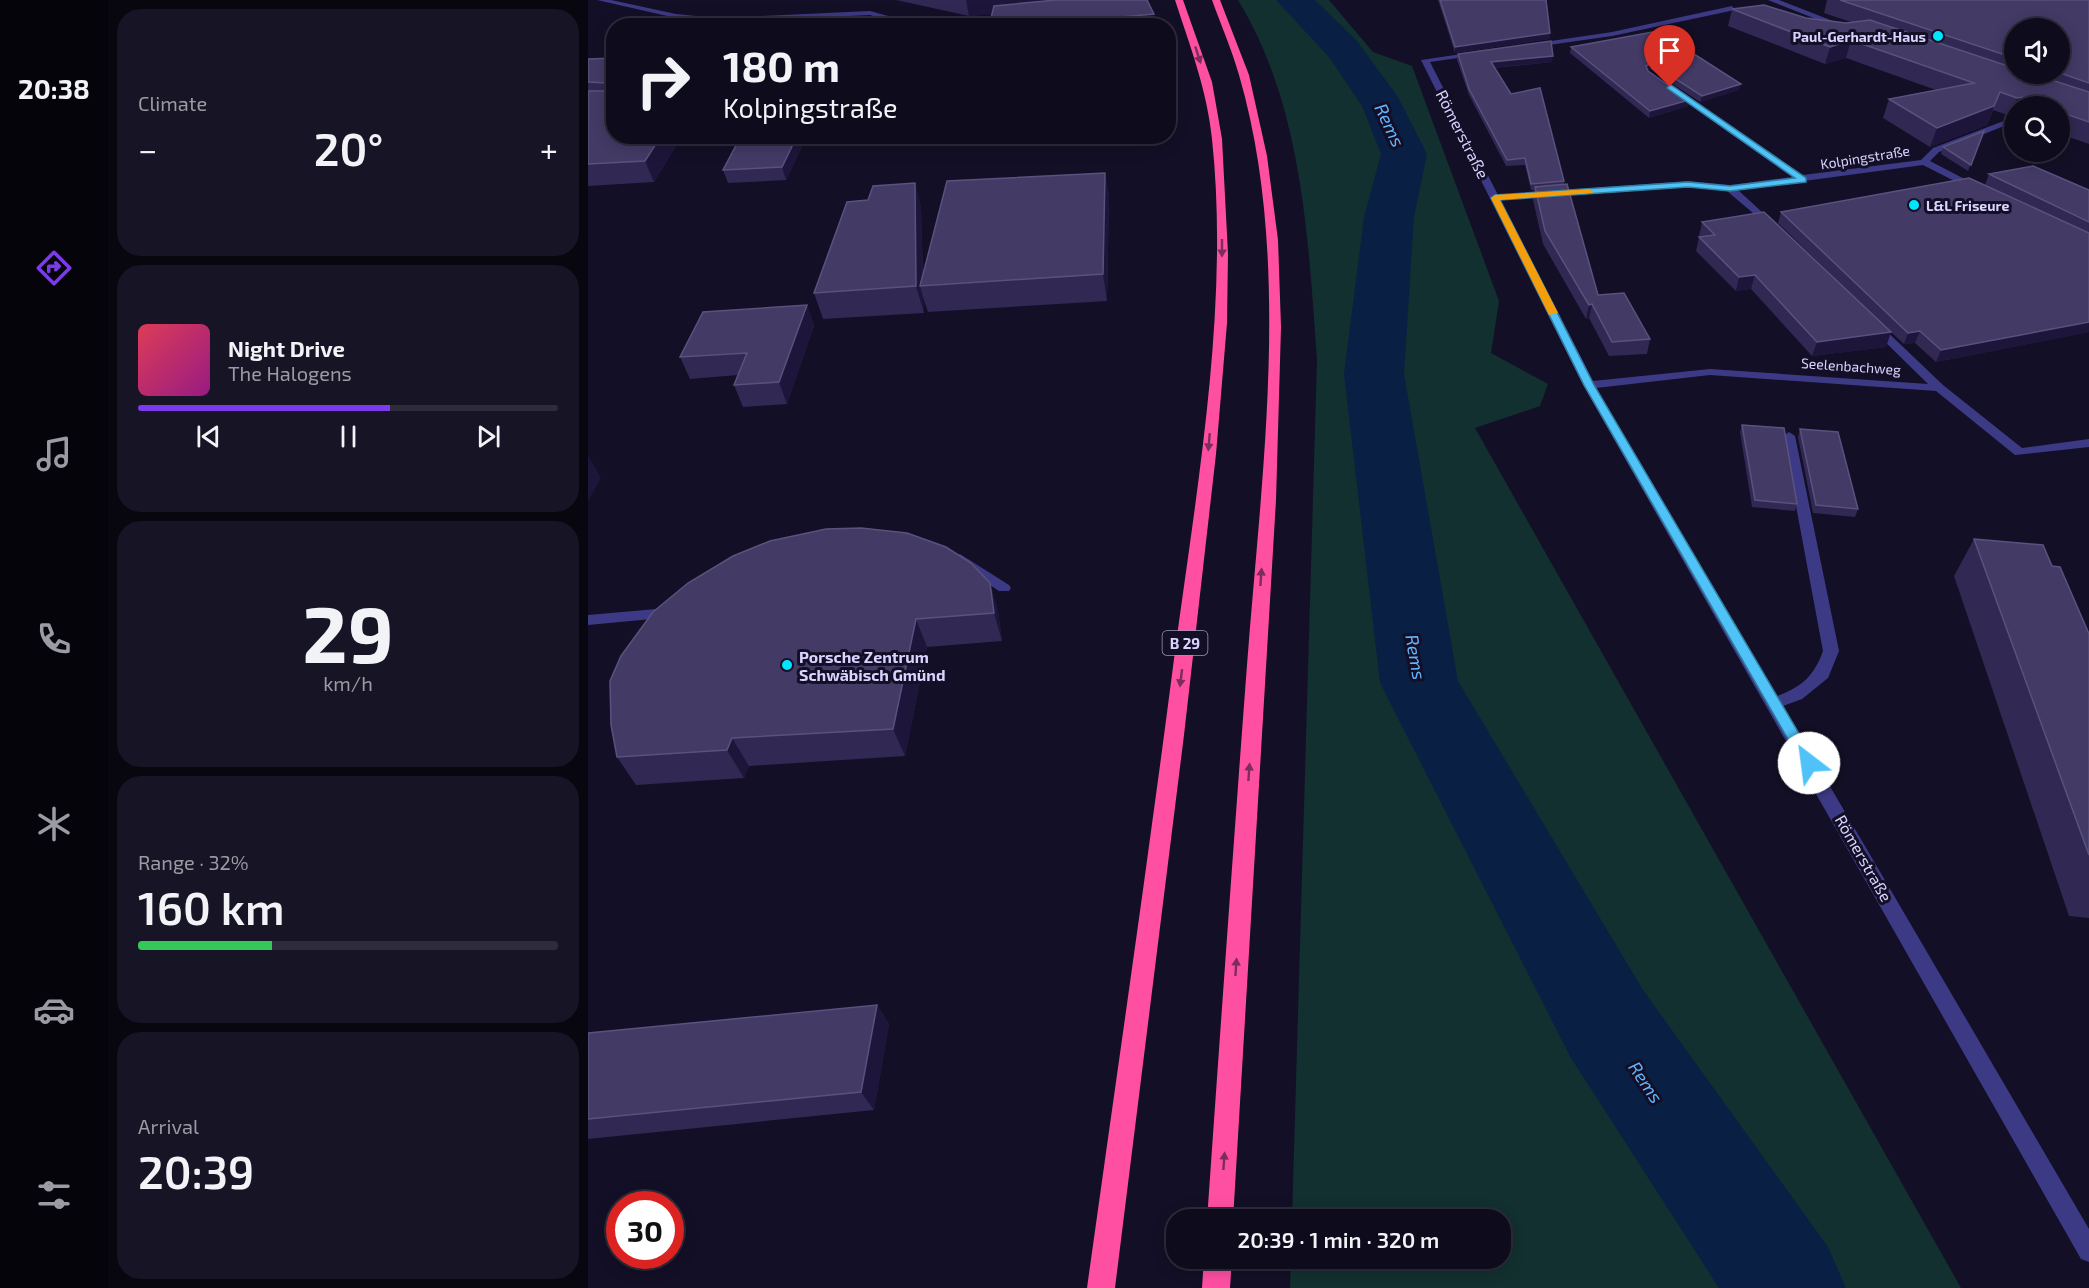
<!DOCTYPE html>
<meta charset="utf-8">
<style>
body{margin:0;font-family:"Exo 2",sans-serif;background:#171425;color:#f1f3f6;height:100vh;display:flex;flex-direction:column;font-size:22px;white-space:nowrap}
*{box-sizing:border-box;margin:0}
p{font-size:20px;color:#9b9ba3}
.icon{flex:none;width:33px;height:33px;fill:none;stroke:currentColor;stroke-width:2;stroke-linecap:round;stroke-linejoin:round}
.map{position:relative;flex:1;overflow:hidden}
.details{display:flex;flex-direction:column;gap:9px;padding:9px;background:#08060f;width:480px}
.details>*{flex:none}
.guide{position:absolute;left:18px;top:18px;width:570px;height:126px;border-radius:24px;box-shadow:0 3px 15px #0003,0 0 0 2px #2e2b3b;background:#0e0b1c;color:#f1f3f6;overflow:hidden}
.tools{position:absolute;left:1416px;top:18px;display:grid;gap:12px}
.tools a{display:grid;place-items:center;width:66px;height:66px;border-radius:50%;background:#0e0b1c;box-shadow:0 3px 15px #0003,0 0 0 2px #2e2b3b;font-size:30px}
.speed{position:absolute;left:18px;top:1191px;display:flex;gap:12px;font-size:30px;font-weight:700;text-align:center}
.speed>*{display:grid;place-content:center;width:78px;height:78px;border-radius:50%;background:#0e0b1c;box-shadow:0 3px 15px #0003,0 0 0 2px #2e2b3b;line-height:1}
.speed .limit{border:9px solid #d22;background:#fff;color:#111}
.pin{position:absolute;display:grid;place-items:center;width:51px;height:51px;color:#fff;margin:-62px -26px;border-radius:50% 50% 50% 0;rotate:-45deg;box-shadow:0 0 6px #0007}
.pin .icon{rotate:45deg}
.me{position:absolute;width:66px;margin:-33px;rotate:330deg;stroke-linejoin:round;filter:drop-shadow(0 0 4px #0008)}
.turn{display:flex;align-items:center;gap:21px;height:126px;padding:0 18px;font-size:27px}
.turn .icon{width:78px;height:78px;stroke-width:2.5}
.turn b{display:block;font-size:42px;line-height:51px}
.big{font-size:45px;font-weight:600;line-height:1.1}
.details .card{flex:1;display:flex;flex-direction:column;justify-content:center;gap:9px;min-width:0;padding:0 21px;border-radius:24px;background:#171425}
.details .dial{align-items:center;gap:0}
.dial b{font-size:78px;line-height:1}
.song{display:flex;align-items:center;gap:18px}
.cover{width:72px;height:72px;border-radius:9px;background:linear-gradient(135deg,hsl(350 70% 55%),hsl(310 70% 35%))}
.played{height:6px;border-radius:3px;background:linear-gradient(90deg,#7c3aed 60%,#2e2b3b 60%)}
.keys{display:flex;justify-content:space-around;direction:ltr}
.heat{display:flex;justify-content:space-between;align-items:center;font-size:33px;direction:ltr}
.charge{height:9px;border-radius:4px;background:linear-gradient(90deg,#34c759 32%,#2e2b3b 0)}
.trip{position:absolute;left:578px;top:1209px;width:345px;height:60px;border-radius:24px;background:#0e0b1c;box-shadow:0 3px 15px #0003,0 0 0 2px #2e2b3b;font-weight:600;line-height:60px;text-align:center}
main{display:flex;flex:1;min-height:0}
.tabs{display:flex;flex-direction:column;width:108px;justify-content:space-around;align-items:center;background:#06040b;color:#9b9ba3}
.tabs .icon{width:42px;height:42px}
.tabs .active{color:#7c3aed}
.tabs b{font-size:27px;color:#f1f3f6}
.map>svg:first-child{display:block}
</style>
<main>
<nav class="tabs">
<b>20:38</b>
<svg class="icon active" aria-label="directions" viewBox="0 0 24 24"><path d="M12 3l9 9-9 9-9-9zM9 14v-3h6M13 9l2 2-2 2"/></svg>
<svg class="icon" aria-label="music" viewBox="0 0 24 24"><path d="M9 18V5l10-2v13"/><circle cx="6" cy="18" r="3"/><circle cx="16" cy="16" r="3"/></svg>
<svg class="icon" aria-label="phone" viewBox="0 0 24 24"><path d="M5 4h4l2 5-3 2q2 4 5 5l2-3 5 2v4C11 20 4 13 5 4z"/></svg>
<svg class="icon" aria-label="climate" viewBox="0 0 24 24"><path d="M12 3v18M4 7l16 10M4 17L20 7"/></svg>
<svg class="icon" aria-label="car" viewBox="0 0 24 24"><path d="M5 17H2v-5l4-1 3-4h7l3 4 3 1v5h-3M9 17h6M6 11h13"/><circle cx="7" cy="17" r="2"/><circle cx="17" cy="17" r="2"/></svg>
<svg class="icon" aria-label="filters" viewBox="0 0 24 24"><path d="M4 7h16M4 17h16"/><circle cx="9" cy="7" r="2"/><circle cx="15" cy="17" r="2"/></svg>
</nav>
<section class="details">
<div class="card"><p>Climate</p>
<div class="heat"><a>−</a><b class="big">20°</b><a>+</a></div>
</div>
<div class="card">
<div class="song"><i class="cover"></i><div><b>Night Drive</b><p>The Halogens</p></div></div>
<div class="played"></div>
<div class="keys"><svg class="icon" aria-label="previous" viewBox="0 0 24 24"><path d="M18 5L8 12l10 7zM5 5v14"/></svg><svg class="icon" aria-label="pause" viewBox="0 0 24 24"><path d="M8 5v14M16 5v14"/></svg><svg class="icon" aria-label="next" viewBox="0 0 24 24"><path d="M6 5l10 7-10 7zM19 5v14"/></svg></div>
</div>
<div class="card dial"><b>29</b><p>km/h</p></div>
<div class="card"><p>Range · 32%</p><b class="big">160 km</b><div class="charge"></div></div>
<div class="card"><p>Arrival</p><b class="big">20:39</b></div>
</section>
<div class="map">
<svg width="1501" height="1288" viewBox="0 0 1501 1288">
<rect width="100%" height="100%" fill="#130f26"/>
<path fill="#12302f" d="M 650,0 L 741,0 L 785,52 L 824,66 L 911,301 L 903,353 L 960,384 L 952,406 L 887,428 L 1373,1288 L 702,1288 L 703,1259 L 912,1258 L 912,1220 L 704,1219 L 729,360 C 720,238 715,107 650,0 Z"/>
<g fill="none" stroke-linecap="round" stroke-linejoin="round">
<path fill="#0a1f44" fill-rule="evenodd" d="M 688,0 L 727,0 L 769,41 L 810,97 L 839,154 L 826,217 L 816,374 L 870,681 L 1055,990 L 1240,1247 L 1258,1288 L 1131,1288 L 983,1058 L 792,683 L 756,374 L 776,217 L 793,154 L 774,106 L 741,57 Z"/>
<path fill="#3d3a85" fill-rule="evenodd" d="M 9,0 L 23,0 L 88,14 L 128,18 L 282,11 L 326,23 L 422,15 L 426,17 L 346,26 L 315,26 L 282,15 L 128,22 L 88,18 Z
M 1180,0 L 1191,0 L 1263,28 L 1256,30 Z
M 1144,6 L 1147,10 L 1024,36 L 842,62 L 910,195 L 1100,181 L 1142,185 L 1204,177 L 1082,91 L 1082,87 L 1085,87 L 1215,175 L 1333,160 L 1345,148 L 1426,117 L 1426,122 L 1351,152 L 1342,161 L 1390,186 L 1390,190 L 1384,190 L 1335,165 L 1150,190 L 1188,225 L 1190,227 L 1185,230 L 1139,191 L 1100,187 L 913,200 L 1005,381 L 1122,369 L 1340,384 L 1282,327 L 1282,323 L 1290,323 L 1355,385 L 1434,448 L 1501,439 L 1501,447 L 1427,455 L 1348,391 L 1122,375 L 1008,388 L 1189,696 C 1214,687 1226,676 1235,651 L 1195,436 L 1201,432 L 1207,436 L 1251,651 L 1240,678 L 1214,699 L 1195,706 L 1501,1229 L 1501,1262 L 1493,1259 L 995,385 L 833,60 L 1024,32 Z
M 372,554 L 421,585 L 423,588 L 421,591 L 411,591 L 367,562 L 365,559 L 367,556 Z
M 80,608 L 87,613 L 85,617 L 0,625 L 0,615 Z"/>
<path fill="#ff4fa3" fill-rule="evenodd" d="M 587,0 L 595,0 L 624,82 L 634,139 L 640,254 L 639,323 L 628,454 L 596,735 L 527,1288 L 499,1288 C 528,1079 559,869 586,659 C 608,491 642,308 624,139 C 619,90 602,46 587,0 Z
M 624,0 L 632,0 L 661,75 L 679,156 L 690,240 L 693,327 L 688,500 L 645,1220 L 619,1220 C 632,1035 645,850 659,665 C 673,477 705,260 651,75 C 644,50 633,25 624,0 Z
M 616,1258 L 644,1258 L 642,1288 L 614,1288 Z"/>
</g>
<path fill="#312854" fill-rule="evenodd" d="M 308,0 L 559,0 L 381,16 Z
M 850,0 L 958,0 L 962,33 L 961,39 L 867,53 Z
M 1239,0 L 1501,0 L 1501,144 L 1472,134 L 1472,106 L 1426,106 L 1422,116 L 1405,110 L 1399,125 L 1342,147 L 1295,118 L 1301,99 L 1348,90 L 1258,58 L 1237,64 L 1140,26 L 1144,9 L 1258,23 L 1263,22 L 1236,13 ZM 1426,28 L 1472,28 L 1472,74 L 1426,74 Z
M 1070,31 L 1151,90 L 1112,102 L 1062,69 L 1060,70 L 1101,100 L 1100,106 L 1061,118 L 982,53 L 983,47 Z
M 870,54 L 964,62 L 906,68 L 976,181 L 976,185 L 1010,295 L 1062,339 L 1059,354 L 1021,356 L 1001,318 L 998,319 L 955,244 L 945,200 L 946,190 L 943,190 L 937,165 L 918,166 L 881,95 L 869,60 Z
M 26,58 L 26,136 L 94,136 L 66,182 L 0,186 L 0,59 Z
M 1396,131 L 1380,171 L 1353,154 L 1355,147 Z
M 219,136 L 198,180 L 140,183 L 135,170 Z
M 517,173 L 521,197 L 519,301 L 340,312 L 335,297 L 336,313 L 235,319 L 226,293 L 280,200 L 327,183 L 333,208 L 335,276 Z
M 1401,174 L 1501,190 L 1501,332 L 1348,362 L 1327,343 L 1316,344 L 1303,332 L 1298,347 L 1224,356 L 1163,289 L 1148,291 L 1108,251 L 1111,237 L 1112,237 L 1111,236 L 1114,222 L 1293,323 L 1190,223 L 1193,212 L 1397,185 Z
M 219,305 L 226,326 L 199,404 L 155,407 L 146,385 L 150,375 L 102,379 L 92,357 Z
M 1154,425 L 1209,504 L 1207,511 L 1164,507 L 1152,432 Z
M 1212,429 L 1270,509 L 1267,517 L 1225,513 L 1210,437 Z
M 1386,539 L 1464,566 L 1501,634 L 1501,918 L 1481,916 L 1366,576 Z
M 402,583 L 410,611 L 414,641 L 339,647 L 317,756 L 161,766 L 156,778 L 48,785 L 29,757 Z
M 289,1005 L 301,1024 L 286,1110 L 0,1139 L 0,1033 Z"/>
<path fill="#1d163a" d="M 378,0 L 498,0 L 499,7 L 381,16 Z
M 566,14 L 567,26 L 533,26 L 533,17 Z
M 962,33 L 961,39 L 867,53 L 867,47 Z
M 1263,40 L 1258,58 L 1237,64 L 1242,47 Z
M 965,56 L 964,62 L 902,68 L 903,62 Z
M 1063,63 L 1062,69 L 1057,72 L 1058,66 Z
M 1153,84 L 1151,90 L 1112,102 L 1114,96 Z
M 1435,97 L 1431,106 L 1426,106 L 1426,115 L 1422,116 L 1429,98 Z
M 1101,100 L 1100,106 L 1061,118 L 1062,111 Z
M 1406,106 L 1399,125 L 1342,147 L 1349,128 Z
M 73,136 L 94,136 L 66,182 L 57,161 Z
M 209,136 L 219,136 L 198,180 L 194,167 Z
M 517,173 L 521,197 L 519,301 L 515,274 Z
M 327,183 L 333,208 L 335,286 L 332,286 L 335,297 L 336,313 L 328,286 Z
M 1167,275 L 1163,289 L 1148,291 L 1151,277 Z
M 1004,304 L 1001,318 L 998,319 L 1001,305 Z
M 219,305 L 226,326 L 199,404 L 191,382 Z
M 1501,322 L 1501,332 L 1348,362 L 1353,350 Z
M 1332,331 L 1327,343 L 1316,344 L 1320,333 Z
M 1303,332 L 1298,347 L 1224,356 L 1229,342 Z
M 0,455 L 13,478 L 0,501 Z
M 402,583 L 410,611 L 414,641 L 406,613 Z
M 328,619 L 339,647 L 317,756 L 305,729 Z
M 144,738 L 161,766 L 156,778 L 139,750 Z
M 289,1005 L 301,1024 L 286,1110 L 273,1092 Z"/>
<path fill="#433a66" stroke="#5a527e" stroke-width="1.5" d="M 468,0 L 559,0 L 566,14 L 533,17 L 533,26 L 401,26 L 406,6 Z
M 852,0 L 958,0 L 962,33 L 867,47 Z
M 1252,0 L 1501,0 L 1501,83 L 1472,73 L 1472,28 L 1426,28 L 1426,58 Z
M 1176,5 L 1218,18 L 1258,23 L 1282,20 L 1426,68 L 1426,74 L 1445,74 L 1501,92 L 1501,122 L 1472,112 L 1472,106 L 1455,106 L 1436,100 L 1435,97 L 1429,98 L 1412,92 L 1406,106 L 1349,128 L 1301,99 L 1386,83 L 1263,40 L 1242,47 L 1144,9 Z
M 1070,31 L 1153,84 L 1114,96 L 1063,63 L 1058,66 L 1060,71 L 1101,100 L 1062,111 L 983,47 Z
M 963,41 L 965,56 L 903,62 L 923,94 L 952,88 L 976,181 L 943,184 L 937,158 L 919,160 L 881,89 L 870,54 Z
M 26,58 L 26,136 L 73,136 L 57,161 L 0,164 L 0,91 L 17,91 L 20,83 L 0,82 L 0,59 Z
M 1396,131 L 1383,165 L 1355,147 Z
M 153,136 L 209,136 L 194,167 L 135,170 Z
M 1445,166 L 1501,190 L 1501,222 L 1401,174 Z
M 517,173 L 515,274 L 332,286 L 359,181 Z
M 1381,178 L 1501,233 L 1501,322 L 1353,350 L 1332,331 L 1320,333 L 1193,212 Z
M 327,183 L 328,286 L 226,293 L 259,202 L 280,200 L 285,186 Z
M 979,184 L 1010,295 L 1036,293 L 1062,339 L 1024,342 L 1004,304 L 1001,305 L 957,231 L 947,187 Z
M 1176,212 L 1303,332 L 1229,342 L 1167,275 L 1151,277 L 1111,237 L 1127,235 L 1114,222 Z
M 219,305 L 191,382 L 146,385 L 159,353 L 92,357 L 115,312 Z
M 1154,425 L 1196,428 L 1209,504 L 1167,500 Z
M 1212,429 L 1250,432 L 1270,509 L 1228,505 Z
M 273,528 L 319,533 L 358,547 L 383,563 L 402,583 L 406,613 L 328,619 L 305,729 L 144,738 L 139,750 L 29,757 L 23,725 L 22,681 L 33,656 L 65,612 L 100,583 L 145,556 L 182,541 L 238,529 Z
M 1386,539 L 1455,545 L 1464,566 L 1472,567 L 1501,634 L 1501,855 Z
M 289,1005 L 273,1092 L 0,1119 L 0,1033 Z"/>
<defs><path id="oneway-solid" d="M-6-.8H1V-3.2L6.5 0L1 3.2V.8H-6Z" transform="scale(1.5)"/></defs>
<g fill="#7d2c5e">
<use href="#oneway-solid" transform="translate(610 55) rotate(72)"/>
<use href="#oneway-solid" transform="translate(634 248) rotate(90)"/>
<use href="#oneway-solid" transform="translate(621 442) rotate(95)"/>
<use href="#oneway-solid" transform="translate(673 577) rotate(-86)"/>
<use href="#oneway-solid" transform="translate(593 678) rotate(97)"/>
<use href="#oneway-solid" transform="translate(661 772) rotate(-86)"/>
<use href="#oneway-solid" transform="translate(648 967) rotate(-86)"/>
<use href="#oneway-solid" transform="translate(636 1161) rotate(-86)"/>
</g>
<path fill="#4fc3f7" stroke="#337fa1" stroke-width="1.5" d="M 1082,84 L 1218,178 L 1218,182 L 1142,191 L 1100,187 L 912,200 L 1006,385 L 1226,759 L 1228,763 L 1221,769 L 1216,767 L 996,385 L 903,198 L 907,195 L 1100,182 L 1142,186 L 1207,178 L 1079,88 Z"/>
<path fill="#f59e0b" d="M 1002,189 L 1005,193 L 912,200 L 970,313 L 961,315 L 903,198 L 907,195 Z"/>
<g fill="#00e5ff" stroke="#130f26" stroke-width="2">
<circle cx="1350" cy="36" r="6"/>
<circle cx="1326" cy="205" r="6"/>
<circle cx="199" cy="665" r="6"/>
</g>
<g text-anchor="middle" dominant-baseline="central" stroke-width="6" stroke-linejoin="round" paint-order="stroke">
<g font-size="14" font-weight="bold" fill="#d9d4ff" stroke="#130f26" text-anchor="end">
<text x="1338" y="36">Paul-Gerhardt-Haus</text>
<text x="1338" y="205" text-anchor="start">L&amp;L Friseure</text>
</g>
<g font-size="14" fill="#d9d4ff" stroke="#130f26">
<text transform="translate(1277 157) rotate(-9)">Kolpingstraße</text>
<text transform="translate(1263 366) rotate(4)">Seelenbachweg</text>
</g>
<rect fill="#130f26" stroke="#9e99be" stroke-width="1.5" x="574.5" y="631" width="45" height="24" rx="4.5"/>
<g font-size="15" font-weight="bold" fill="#d9d4ff">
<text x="597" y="643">B 29</text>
</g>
<g font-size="16" fill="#d9d4ff" stroke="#130f26">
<text transform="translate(875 134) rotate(63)">Römerstraße</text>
<text transform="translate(1276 858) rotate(60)">Römerstraße</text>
</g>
<g font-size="16" font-weight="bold" fill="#d9d4ff" stroke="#130f26" text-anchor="start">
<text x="211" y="656">Porsche Zentrum<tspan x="211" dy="18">Schwäbisch Gmünd</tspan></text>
</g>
<g font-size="18" font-style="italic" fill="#62b6ff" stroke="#130f26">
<text transform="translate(802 125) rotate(65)">Rems</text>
<text transform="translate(828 657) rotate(80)">Rems</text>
<text transform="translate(1058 1082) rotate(56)">Rems</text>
</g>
</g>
</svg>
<div class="tools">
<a><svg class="icon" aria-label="sound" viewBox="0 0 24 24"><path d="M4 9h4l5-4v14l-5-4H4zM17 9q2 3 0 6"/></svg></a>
<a><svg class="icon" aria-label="search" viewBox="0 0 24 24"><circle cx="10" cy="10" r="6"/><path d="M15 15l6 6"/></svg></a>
</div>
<div class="speed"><div class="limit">30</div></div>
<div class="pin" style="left:1082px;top:87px;background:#d93025"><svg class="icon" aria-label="arrive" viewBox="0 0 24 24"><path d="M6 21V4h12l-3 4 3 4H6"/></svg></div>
<svg class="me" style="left:1221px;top:763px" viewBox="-20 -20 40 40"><circle r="19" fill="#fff"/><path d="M0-13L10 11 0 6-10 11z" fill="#4fc3f7"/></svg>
<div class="trip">20:39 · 1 min · 320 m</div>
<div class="guide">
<div class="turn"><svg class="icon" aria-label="right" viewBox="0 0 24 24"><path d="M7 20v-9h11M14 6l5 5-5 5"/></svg><div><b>180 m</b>Kolpingstraße</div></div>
</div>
</div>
</main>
